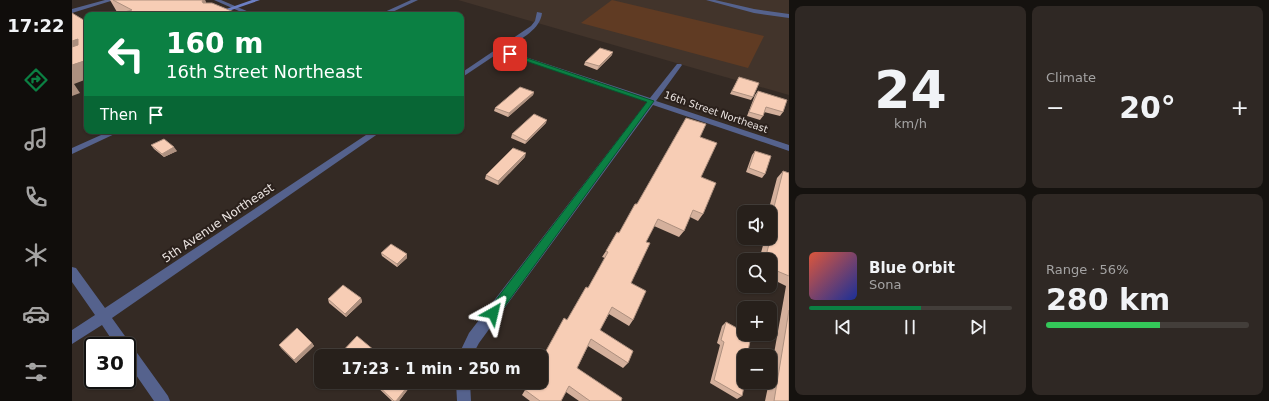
<!DOCTYPE html>
<meta charset="utf-8">
<style>
body{margin:0;font-family:"DejaVu Sans",sans-serif;background:#2f2824;color:#f1f3f6;height:100vh;display:flex;flex-direction:column;font-size:15px;white-space:nowrap}
*{box-sizing:border-box;margin:0}
p{font-size:13px;color:#a4a3a3}
.icon{flex:none;width:22px;height:22px;fill:none;stroke:currentColor;stroke-width:2;stroke-linecap:round;stroke-linejoin:round}
.map{position:relative;flex:1;overflow:hidden}
.drawer{display:flex;flex-direction:column;gap:6px;padding:6px;background:#15120f;width:480px}
.drawer>*{flex:none}
.top-card{position:absolute;left:12px;top:12px;width:380px;height:122px;border-radius:8px;box-shadow:0 1px 3px #0004,0 0 0 1px #433e3a;background:#0b8043;color:#fff;overflow:hidden}
.buttons{position:absolute;left:665px;top:205px;display:grid;gap:8px}
.buttons a{display:grid;place-items:center;width:40px;height:40px;border-radius:8px;background:#27201b;box-shadow:0 1px 3px #0004,0 0 0 1px #433e3a;font-size:20px}
.speed{position:absolute;left:12px;top:337px;display:flex;gap:8px;font-size:20px;font-weight:700;text-align:center}
.speed>*{display:grid;place-content:center;width:52px;height:52px;border-radius:50%;background:#27201b;box-shadow:0 1px 3px #0004,0 0 0 1px #433e3a;line-height:1}
.speed .limit{border:2px solid #111;border-radius:6px;background:#fff;color:#111}
.pin{position:absolute;display:grid;place-items:center;width:34px;height:34px;color:#fff;margin:-17px;border-radius:8px;box-shadow:0 2px 6px #0006}
.me{position:absolute;width:44px;margin:-22px;rotate:37deg;stroke-linejoin:round;filter:drop-shadow(0 0 3px #0008)}
.turn{display:flex;align-items:center;gap:14px;height:84px;padding:0 16px;font-size:18px}
.turn .icon{width:52px;height:52px;stroke-width:2.5}
.turn b{display:block;font-size:28px;line-height:34px}
.then{display:flex;align-items:center;height:38px;padding:0 16px;background:#0003;gap:8px;font-size:15px}
.big{font-size:30px;font-weight:600;line-height:1.1}
.drawer .card{flex:1;display:flex;flex-direction:column;justify-content:center;gap:6px;min-width:0;padding:0 14px;border-radius:8px;background:#2f2824}
.drawer .dial{align-items:center;gap:0}
.dial b{font-size:52px;line-height:1}
.song{display:flex;align-items:center;gap:12px}
.cover{width:48px;height:48px;border-radius:6px;background:linear-gradient(135deg,hsl(10 70% 55%),hsl(230 70% 35%))}
.played{height:4px;border-radius:2px;background:linear-gradient(90deg,#0b8043 55%,#433e3a 55%)}
.keys{display:flex;justify-content:space-around;direction:ltr}
.heat{display:flex;justify-content:space-between;align-items:center;font-size:22px;direction:ltr}
.charge{height:6px;border-radius:3px;background:linear-gradient(90deg,#34c759 56%,#433e3a 0)}
.drawer .tiles{flex:1;display:grid;gap:6px;grid-template-columns:repeat(2,1fr)}
.trip{position:absolute;left:242px;top:349px;width:234px;height:40px;border-radius:8px;background:#27201b;box-shadow:0 1px 3px #0004,0 0 0 1px #433e3a;font-weight:600;line-height:40px;text-align:center}
main{display:flex;flex:1;min-height:0}
.tabs{display:flex;flex-direction:column;width:72px;justify-content:space-around;align-items:center;background:#100d0b;color:#a4a3a3}
.tabs .icon{width:28px;height:28px}
.tabs .active{color:#0b8043}
.tabs b{font-size:18px;color:#f1f3f6}
.map>svg:first-child{display:block}
</style>
<main>
<nav class="tabs">
<b>17:22</b>
<svg class="icon active" aria-label="directions" viewBox="0 0 24 24"><path d="M12 3l9 9-9 9-9-9zM9 14v-3h6M13 9l2 2-2 2"/></svg>
<svg class="icon" aria-label="music" viewBox="0 0 24 24"><path d="M9 18V5l10-2v13"/><circle cx="6" cy="18" r="3"/><circle cx="16" cy="16" r="3"/></svg>
<svg class="icon" aria-label="phone" viewBox="0 0 24 24"><path d="M5 4h4l2 5-3 2q2 4 5 5l2-3 5 2v4C11 20 4 13 5 4z"/></svg>
<svg class="icon" aria-label="climate" viewBox="0 0 24 24"><path d="M12 3v18M4 7l16 10M4 17L20 7"/></svg>
<svg class="icon" aria-label="car" viewBox="0 0 24 24"><path d="M5 17H2v-5l4-1 3-4h7l3 4 3 1v5h-3M9 17h6M6 11h13"/><circle cx="7" cy="17" r="2"/><circle cx="17" cy="17" r="2"/></svg>
<svg class="icon" aria-label="filters" viewBox="0 0 24 24"><path d="M4 7h16M4 17h16"/><circle cx="9" cy="7" r="2"/><circle cx="15" cy="17" r="2"/></svg>
</nav>
<div class="map">
<svg width="717" height="401" viewBox="0 0 717 401">
<rect width="100%" height="100%" fill="#342a24"/>
<path fill="#42342b" d="M 386,0 L 717,0 L 717,95 L 625,69 Z"/>
<path fill="#603b23" d="M 540,0 L 692,36 L 676,68 L 509,23 Z"/>
<g fill="none" stroke-linecap="round" stroke-linejoin="round">
<path fill="#55628d" fill-rule="evenodd" d="M 33,0 L 42,0 L 0,13 L 0,9 Z
M 142,0 L 149,0 L 184,15 L 176,15 Z
M 339,0 L 346,0 L 314,15 L 306,15 Z
M 634,0 L 643,0 L 682,9 L 717,14 L 717,18 L 682,13 Z
M 465,12 L 470,13 C 468,31 446,40 432,50 L 578,98 L 605,64 L 609,64 L 610,65 L 584,101 L 717,145 L 717,151 L 581,105 L 407,343 L 400,356 L 386,356 L 397,333 L 575,102 L 428,52 L 389,78 L 389,73 L 459,26 L 463,21 Z
M 38,131 L 49,131 L 0,154 L 0,148 Z
M 300,131 L 310,131 L 40,318 L 96,396 L 98,401 L 82,401 L 55,362 L 55,346 L 44,346 L 30,325 L 0,344 L 0,330 L 23,315 L 0,282 L 0,267 L 4,268 L 33,308 Z
M 384,382 L 398,382 L 399,401 L 385,401 Z"/>
<path fill="#6c7fc3" fill-rule="evenodd" d="M 180,0 L 188,0 L 145,15 L 137,15 Z"/>
</g>
<path fill="#d4b09c" d="M 38,0 L 133,0 L 134,3 L 48,13 L 45,12 Z
M 540,55 L 525,70 L 512,65 L 513,62 Z
M 667,77 L 681,97 L 679,100 L 658,94 Z
M 686,91 L 711,112 L 708,116 L 692,112 L 691,116 L 688,120 L 675,116 L 683,95 Z
M 462,92 L 461,95 L 436,117 L 422,111 L 423,108 Z
M 474,123 L 453,144 L 439,138 L 440,134 Z
M 628,137 L 629,177 L 631,214 L 626,221 L 618,217 L 612,231 L 607,237 L 582,226 L 574,242 L 559,283 L 561,320 L 557,326 L 537,314 L 528,330 L 556,363 L 551,368 L 516,346 L 505,368 L 549,401 L 507,401 L 494,392 L 489,401 L 458,401 L 450,395 L 495,320 L 516,288 L 533,258 L 530,257 L 534,251 L 547,233 L 565,204 Z
M 79,145 L 105,151 L 92,157 L 82,149 Z
M 683,151 L 693,174 L 690,178 L 674,172 L 680,155 Z
M 453,157 L 426,185 L 413,179 L 414,175 Z
M 711,171 L 717,173 L 717,401 L 693,401 L 697,382 L 698,382 L 698,376 L 714,286 L 698,278 L 698,260 L 687,260 L 693,238 L 698,238 L 698,212 L 696,212 L 705,178 Z
M 309,253 L 335,258 L 325,267 L 310,256 Z
M 289,298 L 290,302 L 274,317 L 257,303 L 256,299 Z
M 654,322 L 670,375 L 670,396 L 665,399 L 638,383 L 648,345 L 645,343 L 650,326 Z
M 240,343 L 242,346 L 224,363 L 209,348 L 207,345 Z
M 300,382 L 340,382 L 340,384 L 327,401 L 320,401 Z"/>
<path fill="#ad907f" d="M 132,0 L 133,0 L 138,13 L 131,3 L 130,1 Z
M 162,12 L 163,15 L 154,15 Z
M 6,39 L 15,52 L 0,58 L 0,41 Z
M 541,52 L 540,55 L 525,70 L 527,66 Z
M 15,60 L 15,79 L 2,84 L 8,93 L 0,96 L 0,65 Z
M 462,92 L 461,95 L 436,117 L 437,113 Z
M 475,120 L 474,123 L 453,144 L 454,141 Z
M 102,147 L 105,151 L 92,157 L 90,154 Z
M 454,153 L 453,157 L 426,185 L 426,181 Z
M 335,254 L 335,258 L 325,267 L 325,264 Z
M 289,298 L 290,302 L 274,317 L 273,314 Z
M 240,343 L 242,346 L 224,363 L 222,360 Z
M 339,382 L 340,382 L 340,384 L 327,401 L 324,401 Z"/>
<path fill="#f7cdb5" stroke="#ad907f" d="M 41,0 L 132,0 L 130,1 L 131,3 L 140,3 L 162,12 L 154,15 L 41,15 L 60,10 Z
M 0,13 L 15,22 L 15,60 L 0,65 L 0,47 L 6,45 L 6,39 L 0,41 Z
M 528,48 L 541,52 L 527,66 L 513,62 Z
M 667,77 L 687,83 L 681,97 L 660,91 Z
M 448,87 L 462,92 L 437,113 L 423,108 Z
M 686,91 L 715,100 L 711,112 L 694,107 L 691,116 L 677,112 Z
M 462,114 L 475,120 L 454,141 L 440,134 Z
M 614,118 L 634,124 L 628,137 L 645,143 L 629,177 L 644,183 L 631,214 L 621,210 L 612,231 L 586,219 L 574,242 L 578,243 L 559,283 L 574,291 L 561,320 L 540,307 L 528,330 L 561,351 L 556,363 L 519,339 L 505,368 L 550,398 L 549,401 L 518,401 L 497,386 L 489,401 L 468,401 L 453,390 L 457,382 L 469,382 L 469,360 L 492,318 L 495,320 L 514,287 L 516,288 L 536,252 L 534,251 L 545,232 L 547,233 L 563,204 L 565,204 Z
M 92,139 L 102,147 L 90,154 L 79,145 Z
M 441,148 L 454,153 L 426,181 L 414,175 Z
M 683,151 L 699,156 L 693,174 L 677,168 Z
M 711,171 L 717,173 L 717,276 L 698,268 L 698,260 L 693,260 L 703,220 L 699,219 Z
M 319,244 L 335,254 L 325,264 L 309,253 Z
M 271,285 L 289,298 L 273,314 L 256,299 Z
M 717,310 L 717,401 L 702,401 Z
M 654,322 L 672,332 L 672,334 L 676,334 L 679,336 L 675,356 L 672,356 L 672,367 L 670,375 L 672,376 L 672,382 L 673,382 L 670,396 L 642,380 L 652,342 L 649,340 Z
M 225,328 L 240,343 L 222,360 L 207,345 Z
M 285,336 L 309,356 L 266,356 Z
M 302,382 L 339,382 L 324,401 L 322,401 Z"/>
<path fill="#0b8043" stroke="#07532c" d="M 436,53 L 440,53 L 582,101 L 425,317 L 421,318 L 417,317 L 415,313 L 417,309 L 575,102 L 436,55 Z"/>
<g text-anchor="middle" dominant-baseline="central" stroke-width="4" stroke-linejoin="round" paint-order="stroke">
<g font-size="10" fill="#eae3e0" stroke="#2a201b">
<text transform="translate(644 112) rotate(19)">16th Street Northeast</text>
</g>
<g font-size="12" fill="#eae3e0" stroke="#2a201b">
<text transform="translate(146 223) rotate(-34)">5th Avenue Northeast</text>
</g>
</g>
</svg>
<div class="buttons">
<a><svg class="icon" aria-label="sound" viewBox="0 0 24 24"><path d="M4 9h4l5-4v14l-5-4H4zM17 9q2 3 0 6"/></svg></a>
<a><svg class="icon" aria-label="search" viewBox="0 0 24 24"><circle cx="10" cy="10" r="6"/><path d="M15 15l6 6"/></svg></a>
<a>+</a>
<a>−</a>
</div>
<div class="speed"><div class="limit">30</div></div>
<div class="pin" style="left:438px;top:54px;background:#d93025"><svg class="icon" aria-label="arrive" viewBox="0 0 24 24"><path d="M6 21V4h12l-3 4 3 4H6"/></svg></div>
<svg class="me" style="left:421px;top:313px" viewBox="-20 -20 40 40"><path d="M0-17L14 15 0 8-14 15z" fill="#0b8043" stroke="#fff" stroke-width="4"/></svg>
<div class="trip">17:23 · 1 min · 250 m</div>
<div class="top-card">
<div class="turn"><svg class="icon" aria-label="left" viewBox="0 0 24 24"><path d="M17 20v-9H6M10 6l-5 5 5 5"/></svg><div><b>160 m</b>16th Street Northeast</div></div>
<div class="then">Then<svg class="icon" aria-label="arrive" viewBox="0 0 24 24"><path d="M6 21V4h12l-3 4 3 4H6"/></svg></div>
</div>
</div>
<section class="drawer">
<div class="tiles">
<div class="card dial"><b>24</b><p>km/h</p></div>
<div class="card"><p>Climate</p>
<div class="heat"><a>−</a><b class="big">20°</b><a>+</a></div>
</div>
<div class="card">
<div class="song"><i class="cover"></i><div><b>Blue Orbit</b><p>Sona</p></div></div>
<div class="played"></div>
<div class="keys"><svg class="icon" aria-label="previous" viewBox="0 0 24 24"><path d="M18 5L8 12l10 7zM5 5v14"/></svg><svg class="icon" aria-label="pause" viewBox="0 0 24 24"><path d="M8 5v14M16 5v14"/></svg><svg class="icon" aria-label="next" viewBox="0 0 24 24"><path d="M6 5l10 7-10 7zM19 5v14"/></svg></div>
</div>
<div class="card"><p>Range · 56%</p><b class="big">280 km</b><div class="charge"></div></div>
</div>
</section>
</main>
